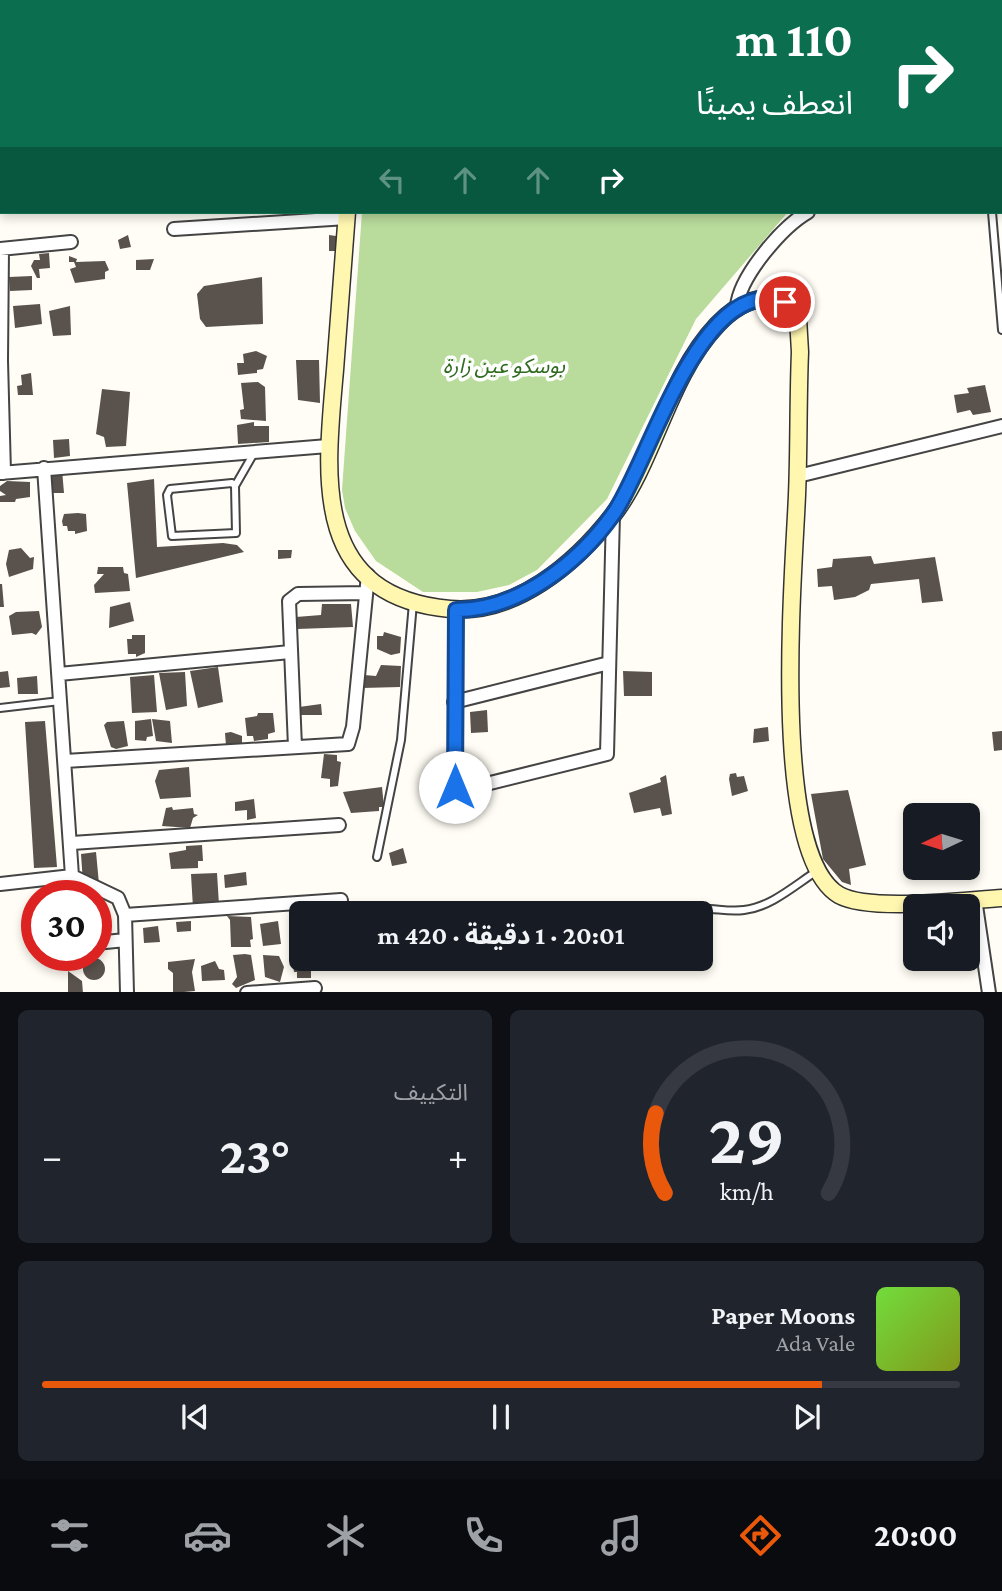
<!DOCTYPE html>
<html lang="ar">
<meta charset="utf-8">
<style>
body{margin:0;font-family:"Crimson Pro","Noto Sans Arabic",serif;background:#20242c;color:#f1f3f6;direction:rtl;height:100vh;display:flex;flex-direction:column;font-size:26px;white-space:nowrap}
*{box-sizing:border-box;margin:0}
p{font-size:23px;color:#9ea1a6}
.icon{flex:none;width:38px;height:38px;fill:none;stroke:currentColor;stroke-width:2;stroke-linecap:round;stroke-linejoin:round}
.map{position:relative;height:992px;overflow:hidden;direction:ltr}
.sheet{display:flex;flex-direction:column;gap:18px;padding:18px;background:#0d0f14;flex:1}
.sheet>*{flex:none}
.hud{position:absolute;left:0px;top:0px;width:1003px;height:214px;box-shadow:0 4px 10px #0003;direction:rtl;background:#0b6e4f;color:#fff;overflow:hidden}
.needle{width:46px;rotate:266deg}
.buttons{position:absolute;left:903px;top:803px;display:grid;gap:14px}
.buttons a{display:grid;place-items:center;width:77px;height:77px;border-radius:10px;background:#171b24;box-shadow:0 4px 10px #0003;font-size:35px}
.speed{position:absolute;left:21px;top:880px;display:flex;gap:14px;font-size:35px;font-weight:700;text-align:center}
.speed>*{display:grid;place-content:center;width:91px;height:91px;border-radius:50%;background:#171b24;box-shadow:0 4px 10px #0003;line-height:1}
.speed .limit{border:10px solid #d22;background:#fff;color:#111}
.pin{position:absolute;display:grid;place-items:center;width:60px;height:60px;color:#fff;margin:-30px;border:4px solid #fff;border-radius:50%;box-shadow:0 2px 7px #0007}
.me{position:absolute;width:77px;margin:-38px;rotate:0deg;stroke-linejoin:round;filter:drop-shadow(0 0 5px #0008)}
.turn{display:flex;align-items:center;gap:24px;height:147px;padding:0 35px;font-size:32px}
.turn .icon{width:91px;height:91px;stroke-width:2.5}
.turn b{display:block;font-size:49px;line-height:60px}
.lanes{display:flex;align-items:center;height:66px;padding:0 35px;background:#0003;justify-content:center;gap:35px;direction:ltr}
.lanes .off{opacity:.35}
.big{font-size:52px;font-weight:700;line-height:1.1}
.sheet .widget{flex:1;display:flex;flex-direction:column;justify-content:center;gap:10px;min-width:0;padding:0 24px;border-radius:10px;background:#20242c}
.sheet .dial{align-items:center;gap:0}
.dial svg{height:182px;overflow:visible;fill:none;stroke:#363941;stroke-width:7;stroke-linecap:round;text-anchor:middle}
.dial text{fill:#f1f3f6;stroke:none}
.song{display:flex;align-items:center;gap:21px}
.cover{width:84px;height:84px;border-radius:10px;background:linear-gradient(135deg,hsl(100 70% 55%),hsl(70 70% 35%))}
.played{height:7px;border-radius:4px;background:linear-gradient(90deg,#ea580c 85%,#363941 85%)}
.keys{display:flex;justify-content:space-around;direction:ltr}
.heat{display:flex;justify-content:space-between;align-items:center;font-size:38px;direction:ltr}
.sheet .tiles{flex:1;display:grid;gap:18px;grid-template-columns:1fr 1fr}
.widget:last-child{grid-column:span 2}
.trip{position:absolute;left:289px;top:901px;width:424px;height:70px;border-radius:10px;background:#171b24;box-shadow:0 4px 10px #0003;font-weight:700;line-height:70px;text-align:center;direction:rtl}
.dock{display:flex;height:112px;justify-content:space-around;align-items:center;background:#090b0e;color:#9ea1a6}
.dock .icon{width:49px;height:49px}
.dock .current{color:#ea580c}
.dock b{font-size:32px;color:#f1f3f6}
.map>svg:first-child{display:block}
</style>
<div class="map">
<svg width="1002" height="993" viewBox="0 0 1002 993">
<rect width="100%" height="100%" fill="#fffdf5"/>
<path fill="#b9dc9c" d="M 381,0 L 1002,0 L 1002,170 L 1001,2 Z
M 362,212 L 788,212 L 696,319 L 607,499 L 537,570 L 509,585 L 477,592 L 423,592 L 376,561 L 355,531 L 345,508 L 342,490 Z"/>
<path fill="#5a524d" d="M 128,235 L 131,247 L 120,249 L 118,240 Z
M 329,235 L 336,236 L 336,251 L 329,251 Z
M 49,253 L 50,268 L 39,269 L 40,278 L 37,278 L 31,266 L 34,260 L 40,260 L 39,254 Z
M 69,256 L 77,259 L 76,262 L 105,261 L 109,270 L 105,272 L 105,279 L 75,283 L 70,269 L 76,267 L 74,262 L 69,262 Z
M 154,259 L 150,270 L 136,270 L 136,260 Z
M 32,276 L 32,290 L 10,291 L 9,277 Z
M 262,277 L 263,324 L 206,327 L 200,319 L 197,294 L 204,286 Z
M 40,304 L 42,324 L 15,328 L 13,306 Z
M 70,306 L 71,335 L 53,336 L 49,311 Z
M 256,351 L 267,356 L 263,369 L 257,370 L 257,373 L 238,375 L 237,363 L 244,363 L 243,354 Z
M 296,360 L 319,360 L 320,403 L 298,400 Z
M 31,373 L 33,395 L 18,395 L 17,386 L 22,385 L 21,375 Z
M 258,382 L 265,387 L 266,421 L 241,419 L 240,410 L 244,409 L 241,383 Z
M 985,385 L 991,412 L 973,415 L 970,410 L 957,413 L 954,395 L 969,393 L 967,388 Z
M 102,389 L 130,392 L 126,446 L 106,447 L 104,437 L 96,434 Z
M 254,422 L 254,426 L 269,426 L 269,442 L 238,444 L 237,425 Z
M 69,439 L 70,456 L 54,458 L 53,440 Z
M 62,470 L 64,493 L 53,493 L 51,473 Z
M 154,479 L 157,547 L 223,543 L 237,545 L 244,552 L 136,578 L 127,483 Z
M 7,481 L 30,482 L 30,497 L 16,499 L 15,502 L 0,502 L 0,496 L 6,495 L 0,491 L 0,486 Z
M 78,513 L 86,514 L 87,531 L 75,534 L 75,531 L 68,531 L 67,526 L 63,526 L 62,521 L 64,514 Z
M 21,548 L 30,558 L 34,557 L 33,569 L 9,577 L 6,564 L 9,550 Z
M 278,550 L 292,550 L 291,558 L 278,559 Z
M 871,556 L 874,564 L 935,557 L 943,601 L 922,603 L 919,579 L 871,584 L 869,590 L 855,597 L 834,600 L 832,586 L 818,587 L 817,569 L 832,567 L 833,559 Z
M 98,567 L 123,567 L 124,573 L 128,574 L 130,591 L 95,593 L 94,585 L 104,574 L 97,574 Z
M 0,584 L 2,584 L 4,607 L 0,607 Z
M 130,602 L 134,621 L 109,628 L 110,607 Z
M 322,604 L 351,604 L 353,627 L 297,629 L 296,617 L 321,615 Z
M 39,611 L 42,627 L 36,635 L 32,633 L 12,635 L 9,616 L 16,612 Z
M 384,632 L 401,637 L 400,653 L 391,655 L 377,649 L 377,636 L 383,636 Z
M 132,635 L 145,635 L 145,653 L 136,657 L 136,654 L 128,654 L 127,639 L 132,639 Z
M 381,665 L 401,666 L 400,687 L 362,688 L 364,675 L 376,676 Z
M 218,667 L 223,702 L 198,708 L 190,671 Z
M 8,671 L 10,687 L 0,688 L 0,672 Z
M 623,671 L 652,672 L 652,696 L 624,696 Z
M 185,672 L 187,706 L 166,710 L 159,673 Z
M 154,675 L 157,712 L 132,713 L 130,677 Z
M 37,676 L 38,694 L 18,694 L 17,678 Z
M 321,704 L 322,715 L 301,715 L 299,707 Z
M 487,710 L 488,732 L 471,733 L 470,712 Z
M 258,713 L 273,713 L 275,732 L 268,734 L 268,739 L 254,741 L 253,736 L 247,736 L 245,718 L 257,716 Z
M 151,719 L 153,736 L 147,737 L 146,741 L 135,740 L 135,721 Z
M 152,719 L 170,721 L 172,743 L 156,741 Z
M 45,721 L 57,867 L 34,868 L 25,722 Z
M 124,721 L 128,746 L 116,749 L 111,747 L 104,725 L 107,722 Z
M 768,727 L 769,741 L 753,743 L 754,729 Z
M 1002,731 L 1002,750 L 994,751 L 992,732 Z
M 231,732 L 242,736 L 242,745 L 226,746 L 225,733 Z
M 324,754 L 337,755 L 337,761 L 341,762 L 338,786 L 330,787 L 330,779 L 321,778 Z
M 189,767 L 191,797 L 160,799 L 155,781 L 159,770 Z
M 736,773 L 737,777 L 744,776 L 748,791 L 732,796 L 729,779 L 730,774 Z
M 666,775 L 672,814 L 662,816 L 660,808 L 634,813 L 629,793 L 661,782 L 660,778 Z
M 382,787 L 384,807 L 379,807 L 379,811 L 351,813 L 343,792 Z
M 848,790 L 866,865 L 849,869 L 851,885 L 842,882 L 823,859 L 811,794 Z
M 254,799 L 256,818 L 247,820 L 247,810 L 235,811 L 235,802 Z
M 172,807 L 173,810 L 193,808 L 194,814 L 198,815 L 193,818 L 190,828 L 162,826 L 166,808 Z
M 202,845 L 203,861 L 198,861 L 198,868 L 171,869 L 169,853 L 186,850 L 186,846 Z
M 403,848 L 407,863 L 392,866 L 389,853 Z
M 96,852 L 99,884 L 83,883 L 81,854 Z
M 246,872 L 247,885 L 225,888 L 224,875 Z
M 217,873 L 219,905 L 193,908 L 191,874 Z
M 107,912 L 108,938 L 99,939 L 96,913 Z
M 227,916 L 251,917 L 253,939 L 250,940 L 251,947 L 231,947 L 230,920 Z
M 191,921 L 191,931 L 177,932 L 176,922 Z
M 278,921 L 281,944 L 263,946 L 260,924 Z
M 158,926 L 160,942 L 144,943 L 143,928 Z
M 301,950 L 301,959 L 311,959 L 311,978 L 297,978 L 297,972 L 294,972 L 291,951 Z
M 245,954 L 251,955 L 255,980 L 236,988 L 232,984 L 237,977 L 233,955 Z
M 263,955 L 279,956 L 284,967 L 280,982 L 265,977 Z
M83 969a11 11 0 1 1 22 0a11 11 0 1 1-22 0Z
M 195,959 L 192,972 L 195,991 L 173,993 L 173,973 L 168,969 L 168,962 Z
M 215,961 L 219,969 L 224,970 L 225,980 L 202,981 L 201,966 Z
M 68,971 L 82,981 L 83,993 L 68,993 Z"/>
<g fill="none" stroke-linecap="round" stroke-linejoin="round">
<defs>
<path id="lane" d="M 992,212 L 1002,330
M 232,483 L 235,486 L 236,533 L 172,536 L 167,495 L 170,489 Z
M 235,486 L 254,453
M 0,708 L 60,701
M 377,857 L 401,740 L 413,603
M 678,914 C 702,903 721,913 744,910 C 771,907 795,885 817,871
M 433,962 L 478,959"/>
<path id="street" d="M 1001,184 L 1002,184
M 174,229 L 347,218
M 0,249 L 71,242
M 2,249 L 1,361 L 4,473
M 737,306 C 740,276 782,227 808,212
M 44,468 L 72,876
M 0,473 L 328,446
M 798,476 L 1002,426
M 456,610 L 455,787 L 462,790 L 607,754 L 613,514
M 59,674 L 290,652
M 454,702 L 609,663
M 295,747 L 289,601 L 298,594 L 366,593
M 65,761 L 348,744 L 353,727 L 368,575
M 72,843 L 339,825
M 0,884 L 72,876 L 118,898 L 125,915 L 127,993
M 975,899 L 989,993
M 125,915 L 341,900
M 96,943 L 125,940
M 247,993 L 315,988"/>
<path id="secondary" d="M 369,2 L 369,0
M 347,212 C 343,265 339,317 335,370 C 326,473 309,596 450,609 C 515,615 575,564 613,515 C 655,460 667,378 717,325 C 737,304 764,289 791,306 L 798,318 L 800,352 C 798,399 799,447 797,495 C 794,571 769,854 839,895 C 869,912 965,900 1002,898"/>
</defs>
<use href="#lane" stroke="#444" stroke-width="10"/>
<use href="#street" stroke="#444" stroke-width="16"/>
<use href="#secondary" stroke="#333" stroke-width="19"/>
<use href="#lane" stroke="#fff" stroke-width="6"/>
<use href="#street" stroke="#fff" stroke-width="12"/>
<use href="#secondary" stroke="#fff6b0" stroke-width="16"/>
</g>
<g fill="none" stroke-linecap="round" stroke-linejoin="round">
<defs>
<path id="route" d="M 455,787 L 456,610 C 518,610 579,563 614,513 C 649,463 701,271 785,302"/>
</defs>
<use href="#route" stroke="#114b97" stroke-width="18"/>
<use href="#route" stroke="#1a73e8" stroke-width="12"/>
</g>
<g text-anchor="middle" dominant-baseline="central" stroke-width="7" stroke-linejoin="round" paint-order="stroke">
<g font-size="21" font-style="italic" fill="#2f6b1f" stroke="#fff">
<text x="504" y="366">بوسكو عين زارة</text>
</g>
</g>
</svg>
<div class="buttons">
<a><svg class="needle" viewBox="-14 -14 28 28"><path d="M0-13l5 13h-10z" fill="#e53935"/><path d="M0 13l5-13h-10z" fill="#9ea1a6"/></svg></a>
<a><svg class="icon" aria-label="sound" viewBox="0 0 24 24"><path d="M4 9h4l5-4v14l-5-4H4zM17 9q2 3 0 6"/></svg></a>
</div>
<div class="speed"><div class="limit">30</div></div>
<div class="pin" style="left:785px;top:302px;background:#d93025"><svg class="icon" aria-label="arrive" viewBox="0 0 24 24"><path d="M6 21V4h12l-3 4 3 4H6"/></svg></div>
<svg class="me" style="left:455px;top:787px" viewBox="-20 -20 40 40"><circle r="19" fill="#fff"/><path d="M0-13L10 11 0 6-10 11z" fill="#1a73e8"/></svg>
<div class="trip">20:01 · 1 دقيقة · 420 m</div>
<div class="hud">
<div class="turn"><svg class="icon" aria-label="right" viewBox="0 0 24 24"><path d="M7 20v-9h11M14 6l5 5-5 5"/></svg><div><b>110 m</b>انعطف يمينًا</div></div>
<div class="lanes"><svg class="icon off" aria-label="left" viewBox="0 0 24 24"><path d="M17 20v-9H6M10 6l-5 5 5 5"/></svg><svg class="icon off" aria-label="ahead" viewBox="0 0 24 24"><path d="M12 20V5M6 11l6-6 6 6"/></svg><svg class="icon off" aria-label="ahead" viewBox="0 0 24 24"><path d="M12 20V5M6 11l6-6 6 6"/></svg><svg class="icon" aria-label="right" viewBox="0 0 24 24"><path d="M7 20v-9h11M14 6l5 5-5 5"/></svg></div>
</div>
</div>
<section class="sheet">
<div class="tiles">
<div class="widget dial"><svg viewBox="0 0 100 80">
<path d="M14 69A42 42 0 1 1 86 69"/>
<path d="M14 69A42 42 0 0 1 10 34" stroke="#ea580c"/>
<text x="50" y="56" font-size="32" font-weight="700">29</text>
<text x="50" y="72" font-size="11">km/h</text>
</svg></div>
<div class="widget"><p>التكييف</p>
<div class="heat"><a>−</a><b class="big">23°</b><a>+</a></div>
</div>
<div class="widget">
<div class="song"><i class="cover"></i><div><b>Paper Moons</b><p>Ada Vale</p></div></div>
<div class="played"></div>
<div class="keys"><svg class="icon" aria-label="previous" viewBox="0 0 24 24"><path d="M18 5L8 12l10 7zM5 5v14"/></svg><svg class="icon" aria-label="pause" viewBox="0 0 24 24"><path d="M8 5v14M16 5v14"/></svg><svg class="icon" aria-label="next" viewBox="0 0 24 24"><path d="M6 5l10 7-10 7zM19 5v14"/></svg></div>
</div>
</div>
</section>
<nav class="dock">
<b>20:00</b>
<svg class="icon current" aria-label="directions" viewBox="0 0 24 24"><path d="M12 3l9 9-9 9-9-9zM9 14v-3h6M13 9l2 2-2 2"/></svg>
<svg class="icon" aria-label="music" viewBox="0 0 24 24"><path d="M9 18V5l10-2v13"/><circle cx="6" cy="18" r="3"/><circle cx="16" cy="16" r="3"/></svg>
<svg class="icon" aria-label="phone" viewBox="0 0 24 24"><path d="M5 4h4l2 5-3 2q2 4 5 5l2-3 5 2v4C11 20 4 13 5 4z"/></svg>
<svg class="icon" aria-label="climate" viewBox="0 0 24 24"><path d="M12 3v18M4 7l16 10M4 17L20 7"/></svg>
<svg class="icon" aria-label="car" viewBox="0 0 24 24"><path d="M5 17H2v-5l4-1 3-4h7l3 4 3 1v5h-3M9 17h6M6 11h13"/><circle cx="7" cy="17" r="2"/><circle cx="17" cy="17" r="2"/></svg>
<svg class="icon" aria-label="filters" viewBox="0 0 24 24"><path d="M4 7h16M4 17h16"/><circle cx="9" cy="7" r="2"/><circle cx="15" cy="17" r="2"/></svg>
</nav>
